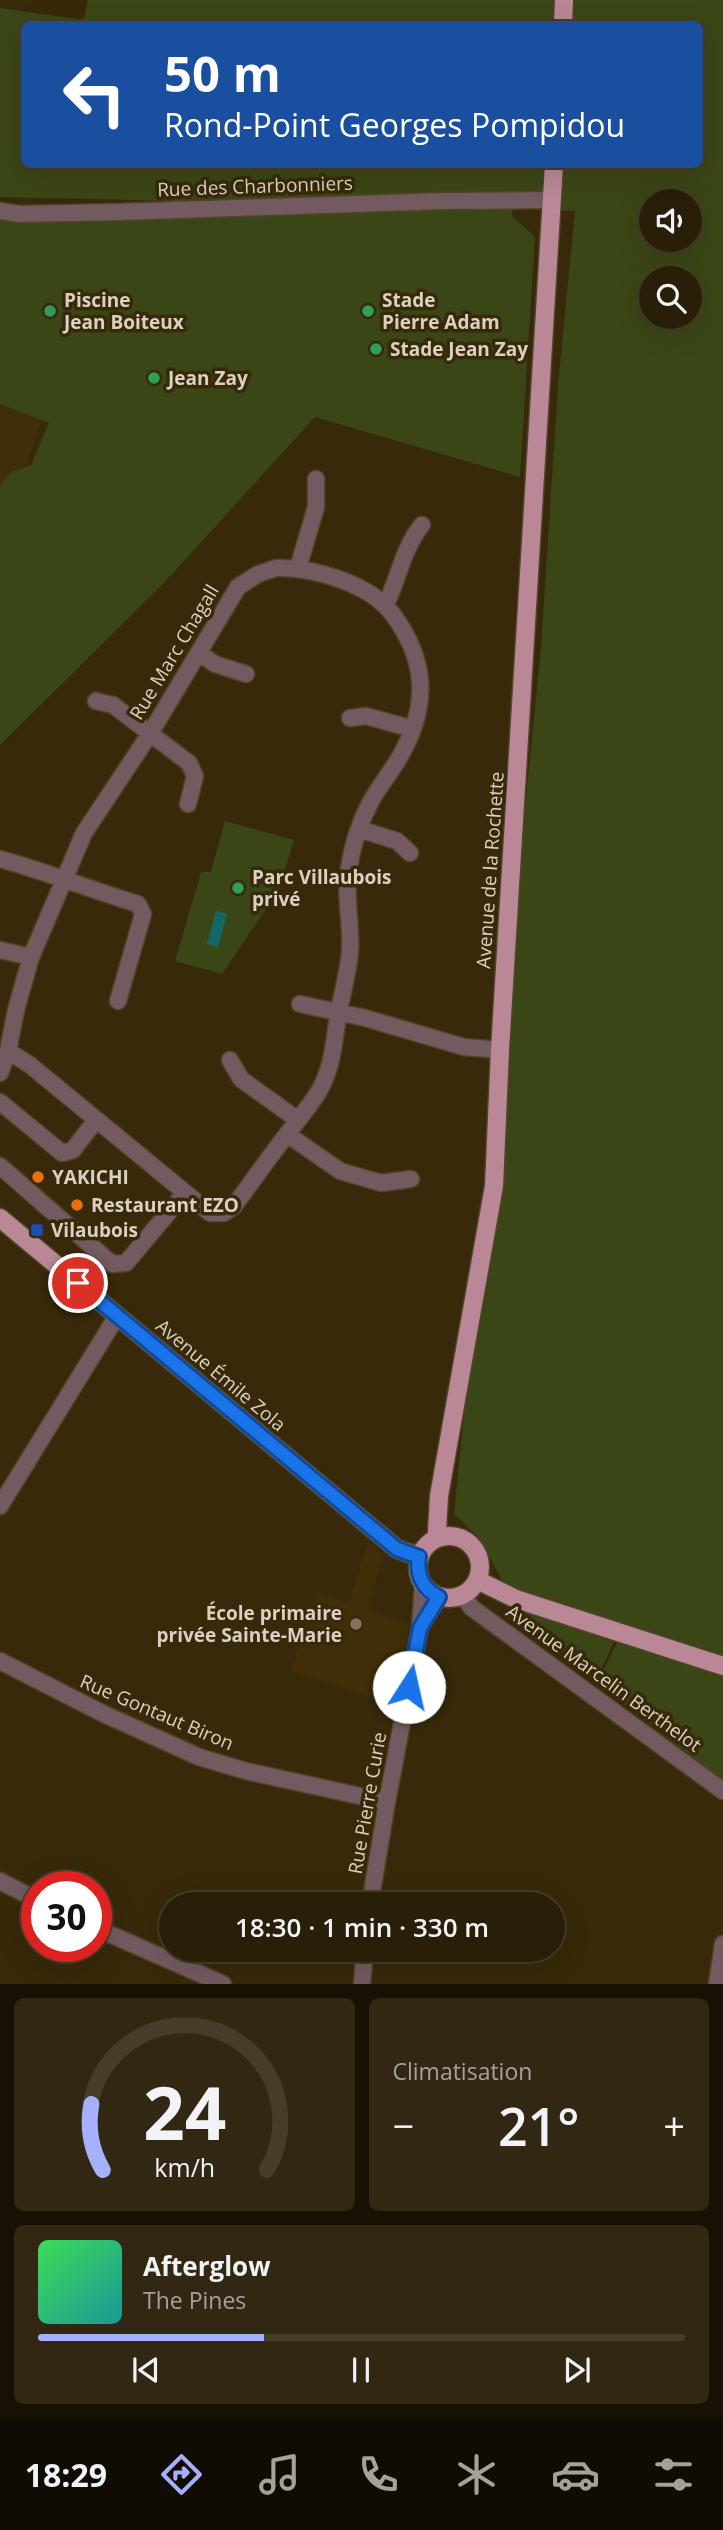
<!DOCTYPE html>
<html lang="fr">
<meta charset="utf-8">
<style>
body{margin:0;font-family:"Open Sans",sans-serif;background:#312712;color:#f1f3f6;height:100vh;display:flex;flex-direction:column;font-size:26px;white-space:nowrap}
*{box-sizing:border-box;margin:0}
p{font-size:23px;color:#a5a29c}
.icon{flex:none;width:38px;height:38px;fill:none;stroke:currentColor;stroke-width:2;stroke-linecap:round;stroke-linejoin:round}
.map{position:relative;height:1984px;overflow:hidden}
.details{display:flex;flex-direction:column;gap:14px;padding:14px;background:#171104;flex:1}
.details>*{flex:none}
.guide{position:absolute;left:21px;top:21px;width:682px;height:147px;border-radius:10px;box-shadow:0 7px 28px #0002,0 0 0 2px #453d29;background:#1a4fa0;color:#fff;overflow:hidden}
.tools{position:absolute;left:639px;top:189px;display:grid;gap:14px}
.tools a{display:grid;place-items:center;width:63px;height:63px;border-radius:50%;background:#291f08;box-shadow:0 7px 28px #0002,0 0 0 2px #453d29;font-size:35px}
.speed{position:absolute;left:21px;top:1871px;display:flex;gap:14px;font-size:35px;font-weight:700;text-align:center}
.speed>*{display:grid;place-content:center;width:91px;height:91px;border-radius:50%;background:#291f08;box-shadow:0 7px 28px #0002,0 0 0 2px #453d29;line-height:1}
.speed .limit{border:10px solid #d22;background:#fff;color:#111}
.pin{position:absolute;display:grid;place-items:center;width:60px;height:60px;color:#fff;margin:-30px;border:4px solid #fff;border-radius:50%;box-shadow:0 2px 7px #0007}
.me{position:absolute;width:77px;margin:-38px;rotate:10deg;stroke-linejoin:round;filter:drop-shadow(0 0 5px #0008)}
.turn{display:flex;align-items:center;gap:24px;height:147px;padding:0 28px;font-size:32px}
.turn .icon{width:91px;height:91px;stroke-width:2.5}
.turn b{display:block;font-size:49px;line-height:60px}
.big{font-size:52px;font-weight:600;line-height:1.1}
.details .card{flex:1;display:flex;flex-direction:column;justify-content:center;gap:10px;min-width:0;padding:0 24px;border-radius:10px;background:#312712}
.details .dial{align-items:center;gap:0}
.dial svg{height:182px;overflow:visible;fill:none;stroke:#453d29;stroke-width:7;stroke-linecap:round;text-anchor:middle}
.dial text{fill:#f1f3f6;stroke:none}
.song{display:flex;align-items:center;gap:21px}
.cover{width:84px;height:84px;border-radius:10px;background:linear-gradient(135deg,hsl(130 70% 55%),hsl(180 70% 35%))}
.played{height:7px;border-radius:4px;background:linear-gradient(90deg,#a6b1fc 35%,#453d29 35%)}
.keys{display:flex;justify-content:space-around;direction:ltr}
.heat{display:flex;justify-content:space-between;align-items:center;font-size:38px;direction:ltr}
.details .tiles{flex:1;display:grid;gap:14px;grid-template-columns:1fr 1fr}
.card:last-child{grid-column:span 2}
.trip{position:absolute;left:159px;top:1892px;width:406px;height:70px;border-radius:35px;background:#291f08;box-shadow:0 7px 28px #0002,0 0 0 2px #453d29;font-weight:600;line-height:70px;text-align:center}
.dock{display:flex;height:112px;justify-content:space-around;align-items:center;background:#100c03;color:#a5a29c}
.dock .icon{width:49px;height:49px}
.dock .on{color:#a6b1fc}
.dock b{font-size:32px;color:#f1f3f6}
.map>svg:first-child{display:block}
</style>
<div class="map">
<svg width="723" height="1984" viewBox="0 0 723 1984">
<rect width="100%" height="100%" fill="#37290a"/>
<path fill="#402f06" d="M 0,401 L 42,417 L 0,542 Z
M 368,1542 L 384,1554 L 367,1610 L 409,1624 L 396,1706 L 291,1671 L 316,1592 L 349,1603 Z"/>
<path fill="#3b4616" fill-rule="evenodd" d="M 88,0 L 723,0 L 723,1780 L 597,1684 L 626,1624 L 504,1584 L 479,1538 L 454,1514 L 541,648 L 558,385 L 575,211 L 513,208 L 512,216 L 535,237 L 520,477 L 315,417 L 163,584 L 0,745 L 0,485 L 12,472 L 31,465 L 49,423 L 0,404 L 0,217 L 497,208 L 0,197 L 0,8 L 84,20 ZM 24,24 L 700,24 L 700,164 L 24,164 ZM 651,201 L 690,201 L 690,240 L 651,240 ZM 651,278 L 690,278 L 690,317 L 651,317 Z
M 225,821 L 294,840 L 275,903 L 268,906 L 222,974 L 175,961 L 201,872 L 211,872 Z
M 515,1606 L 614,1642 L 598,1676 L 506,1618 Z"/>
<path fill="#116869" d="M 216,911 L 227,914 L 218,947 L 207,944 Z"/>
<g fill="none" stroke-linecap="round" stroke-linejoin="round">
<defs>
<path id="minor" d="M 0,211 L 19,214 L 120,212 L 442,201 L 553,200
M 276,568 C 313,567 372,584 394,616 C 425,659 429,701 404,749 C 395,768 380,784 370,803 C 360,822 352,847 349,868 C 344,895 352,925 350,952 C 348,972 343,991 339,1010 C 334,1038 334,1065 319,1091 C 310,1106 298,1120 288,1133 C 269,1157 252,1182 234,1206 L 224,1213 L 210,1213 L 30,1065 L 8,1051 L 16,1010 L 31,957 L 84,833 L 151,732 L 238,587 L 258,574 Z
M 298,568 L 316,507 L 316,479
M 386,604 C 399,577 403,548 422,525
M 199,653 L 215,664 L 246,674
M 96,701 L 113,705 L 189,763 L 195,776 L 188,804
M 350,718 L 366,716 L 413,729
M 359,829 L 397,841 L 410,853
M 0,859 C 47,872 91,890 138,904 L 143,914 L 118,1001
M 0,950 L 31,957
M 300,1004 L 365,1018 L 464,1047 L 500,1050
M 230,1060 L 241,1079 L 298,1120
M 0,1073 L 8,1051
M 0,1102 L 62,1153 L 73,1150 L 96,1120
M 287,1134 L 340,1171 L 381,1183 L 411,1179
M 0,1166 L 112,1264 L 126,1263 L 184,1194
M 0,1506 L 117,1316
M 462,1595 L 472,1608 L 723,1791
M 421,1625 L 439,1597
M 0,1661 L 104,1714 L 199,1757 L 246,1771 L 387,1802
M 0,1881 L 37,1900
M 370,1904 L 387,1802 L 420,1628 L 423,1584
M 96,1928 L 223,1984
M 362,1984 L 365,1950
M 717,1984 L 723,1944"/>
<path id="major" d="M 563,24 L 564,0
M 0,1218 L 397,1549 L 420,1557
M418 1567a31 31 0 1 1 62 0a31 31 0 1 1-62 0Z
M 439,1537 L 437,1531 L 439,1496 L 494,1186 L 500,1050 L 554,164
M 477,1580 L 516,1599 L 723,1666"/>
</defs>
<use href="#minor" stroke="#514427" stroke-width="19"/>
<use href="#major" stroke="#514427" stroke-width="21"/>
<use href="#minor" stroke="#735a60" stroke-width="16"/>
<use href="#major" stroke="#b98795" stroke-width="18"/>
</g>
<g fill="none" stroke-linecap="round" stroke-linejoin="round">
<defs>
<path id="route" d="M 78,1283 L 397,1549 L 419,1557 C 416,1575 423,1589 439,1597 L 420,1628 L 409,1687"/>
</defs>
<use href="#route" stroke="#114b97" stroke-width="18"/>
<use href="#route" stroke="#1a73e8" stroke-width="12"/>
</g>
<g fill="#2e9e5b" stroke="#37290a" stroke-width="2.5">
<circle cx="50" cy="311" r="7"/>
<circle cx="368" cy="311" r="7"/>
<circle cx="376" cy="349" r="7"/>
<circle cx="154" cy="378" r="7"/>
<circle cx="238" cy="888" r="7"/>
</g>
<g fill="#e8710a" stroke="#37290a" stroke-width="2.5">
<circle cx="38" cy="1177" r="7"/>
<circle cx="77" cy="1205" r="7"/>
</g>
<rect fill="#1a4fb4" stroke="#37290a" stroke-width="2.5" x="30" y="1223" width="14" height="14" rx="3.5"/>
<circle fill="#8d6e63" stroke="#37290a" stroke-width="2.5" cx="356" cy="1624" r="7"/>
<g text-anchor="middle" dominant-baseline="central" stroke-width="7" stroke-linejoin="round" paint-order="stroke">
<g font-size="19" fill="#dad1c0" stroke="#37290a">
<text transform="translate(255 186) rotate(-2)">Rue des Charbonniers</text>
<text transform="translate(174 652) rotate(-59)">Rue Marc Chagall</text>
<text transform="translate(490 870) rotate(-86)">Avenue de la Rochette</text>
<text transform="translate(221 1375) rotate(40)">Avenue Émile Zola</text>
<text transform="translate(604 1678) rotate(36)">Avenue Marcelin Berthelot</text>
<text transform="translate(157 1712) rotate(23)">Rue Gontaut Biron</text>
<text transform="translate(367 1803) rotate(-80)">Rue Pierre Curie</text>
</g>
<g font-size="19" font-weight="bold" fill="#dad1c0" stroke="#37290a" text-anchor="start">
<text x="64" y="300">Piscine<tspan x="64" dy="22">Jean Boiteux</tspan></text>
<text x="382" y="300">Stade<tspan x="382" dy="22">Pierre Adam</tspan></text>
<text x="390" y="349">Stade Jean Zay</text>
<text x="168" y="378">Jean Zay</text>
<text x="252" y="877">Parc Villaubois<tspan x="252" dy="22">privé</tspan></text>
<text x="52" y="1177">YAKICHI</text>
<text x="91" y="1205">Restaurant EZO</text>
<text x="51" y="1230">Vilaubois</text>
<text x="342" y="1613" text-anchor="end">École primaire<tspan x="342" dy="22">privée Sainte-Marie</tspan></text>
</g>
</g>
</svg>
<div class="tools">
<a><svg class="icon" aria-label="sound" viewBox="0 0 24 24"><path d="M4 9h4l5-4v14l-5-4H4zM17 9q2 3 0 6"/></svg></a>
<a><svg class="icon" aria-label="search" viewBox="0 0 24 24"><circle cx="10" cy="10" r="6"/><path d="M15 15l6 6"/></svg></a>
</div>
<div class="speed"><div class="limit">30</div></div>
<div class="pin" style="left:78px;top:1283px;background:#d93025"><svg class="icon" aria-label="arrive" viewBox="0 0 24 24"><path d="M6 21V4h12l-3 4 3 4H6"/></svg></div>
<svg class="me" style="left:409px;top:1687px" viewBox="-20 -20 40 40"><circle r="19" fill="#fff"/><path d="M0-13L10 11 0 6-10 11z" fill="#1a73e8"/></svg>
<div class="trip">18:30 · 1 min · 330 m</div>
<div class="guide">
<div class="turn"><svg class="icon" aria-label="left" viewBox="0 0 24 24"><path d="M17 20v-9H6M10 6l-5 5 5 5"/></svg><div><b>50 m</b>Rond-Point Georges Pompidou</div></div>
</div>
</div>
<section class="details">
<div class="tiles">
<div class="card dial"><svg viewBox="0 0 100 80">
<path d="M14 69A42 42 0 1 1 86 69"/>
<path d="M14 69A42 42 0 0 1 9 40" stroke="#a6b1fc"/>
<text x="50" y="56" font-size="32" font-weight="700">24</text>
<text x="50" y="72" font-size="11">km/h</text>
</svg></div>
<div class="card"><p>Climatisation</p>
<div class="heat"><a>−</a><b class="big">21°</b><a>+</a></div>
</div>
<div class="card">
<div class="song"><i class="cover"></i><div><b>Afterglow</b><p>The Pines</p></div></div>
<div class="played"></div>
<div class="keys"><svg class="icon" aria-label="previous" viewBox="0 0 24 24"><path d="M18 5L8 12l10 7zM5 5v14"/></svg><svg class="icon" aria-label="pause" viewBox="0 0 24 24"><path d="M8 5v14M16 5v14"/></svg><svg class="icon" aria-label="next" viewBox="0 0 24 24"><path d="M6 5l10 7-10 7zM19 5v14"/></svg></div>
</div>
</div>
</section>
<nav class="dock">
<b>18:29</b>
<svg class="icon on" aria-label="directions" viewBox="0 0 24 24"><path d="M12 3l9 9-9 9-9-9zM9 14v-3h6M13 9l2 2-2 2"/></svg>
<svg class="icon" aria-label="music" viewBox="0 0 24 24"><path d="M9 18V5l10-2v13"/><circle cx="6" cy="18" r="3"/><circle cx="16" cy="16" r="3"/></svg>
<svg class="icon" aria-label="phone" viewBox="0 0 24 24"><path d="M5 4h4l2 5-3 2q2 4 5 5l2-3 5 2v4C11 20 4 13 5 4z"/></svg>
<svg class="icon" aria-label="climate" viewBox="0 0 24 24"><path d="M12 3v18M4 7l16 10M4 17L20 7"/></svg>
<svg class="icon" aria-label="car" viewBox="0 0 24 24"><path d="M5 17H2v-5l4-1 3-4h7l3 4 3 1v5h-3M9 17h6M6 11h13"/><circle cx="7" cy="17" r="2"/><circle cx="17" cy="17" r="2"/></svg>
<svg class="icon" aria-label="filters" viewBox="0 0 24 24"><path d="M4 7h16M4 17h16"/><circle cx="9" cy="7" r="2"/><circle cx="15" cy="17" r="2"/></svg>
</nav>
